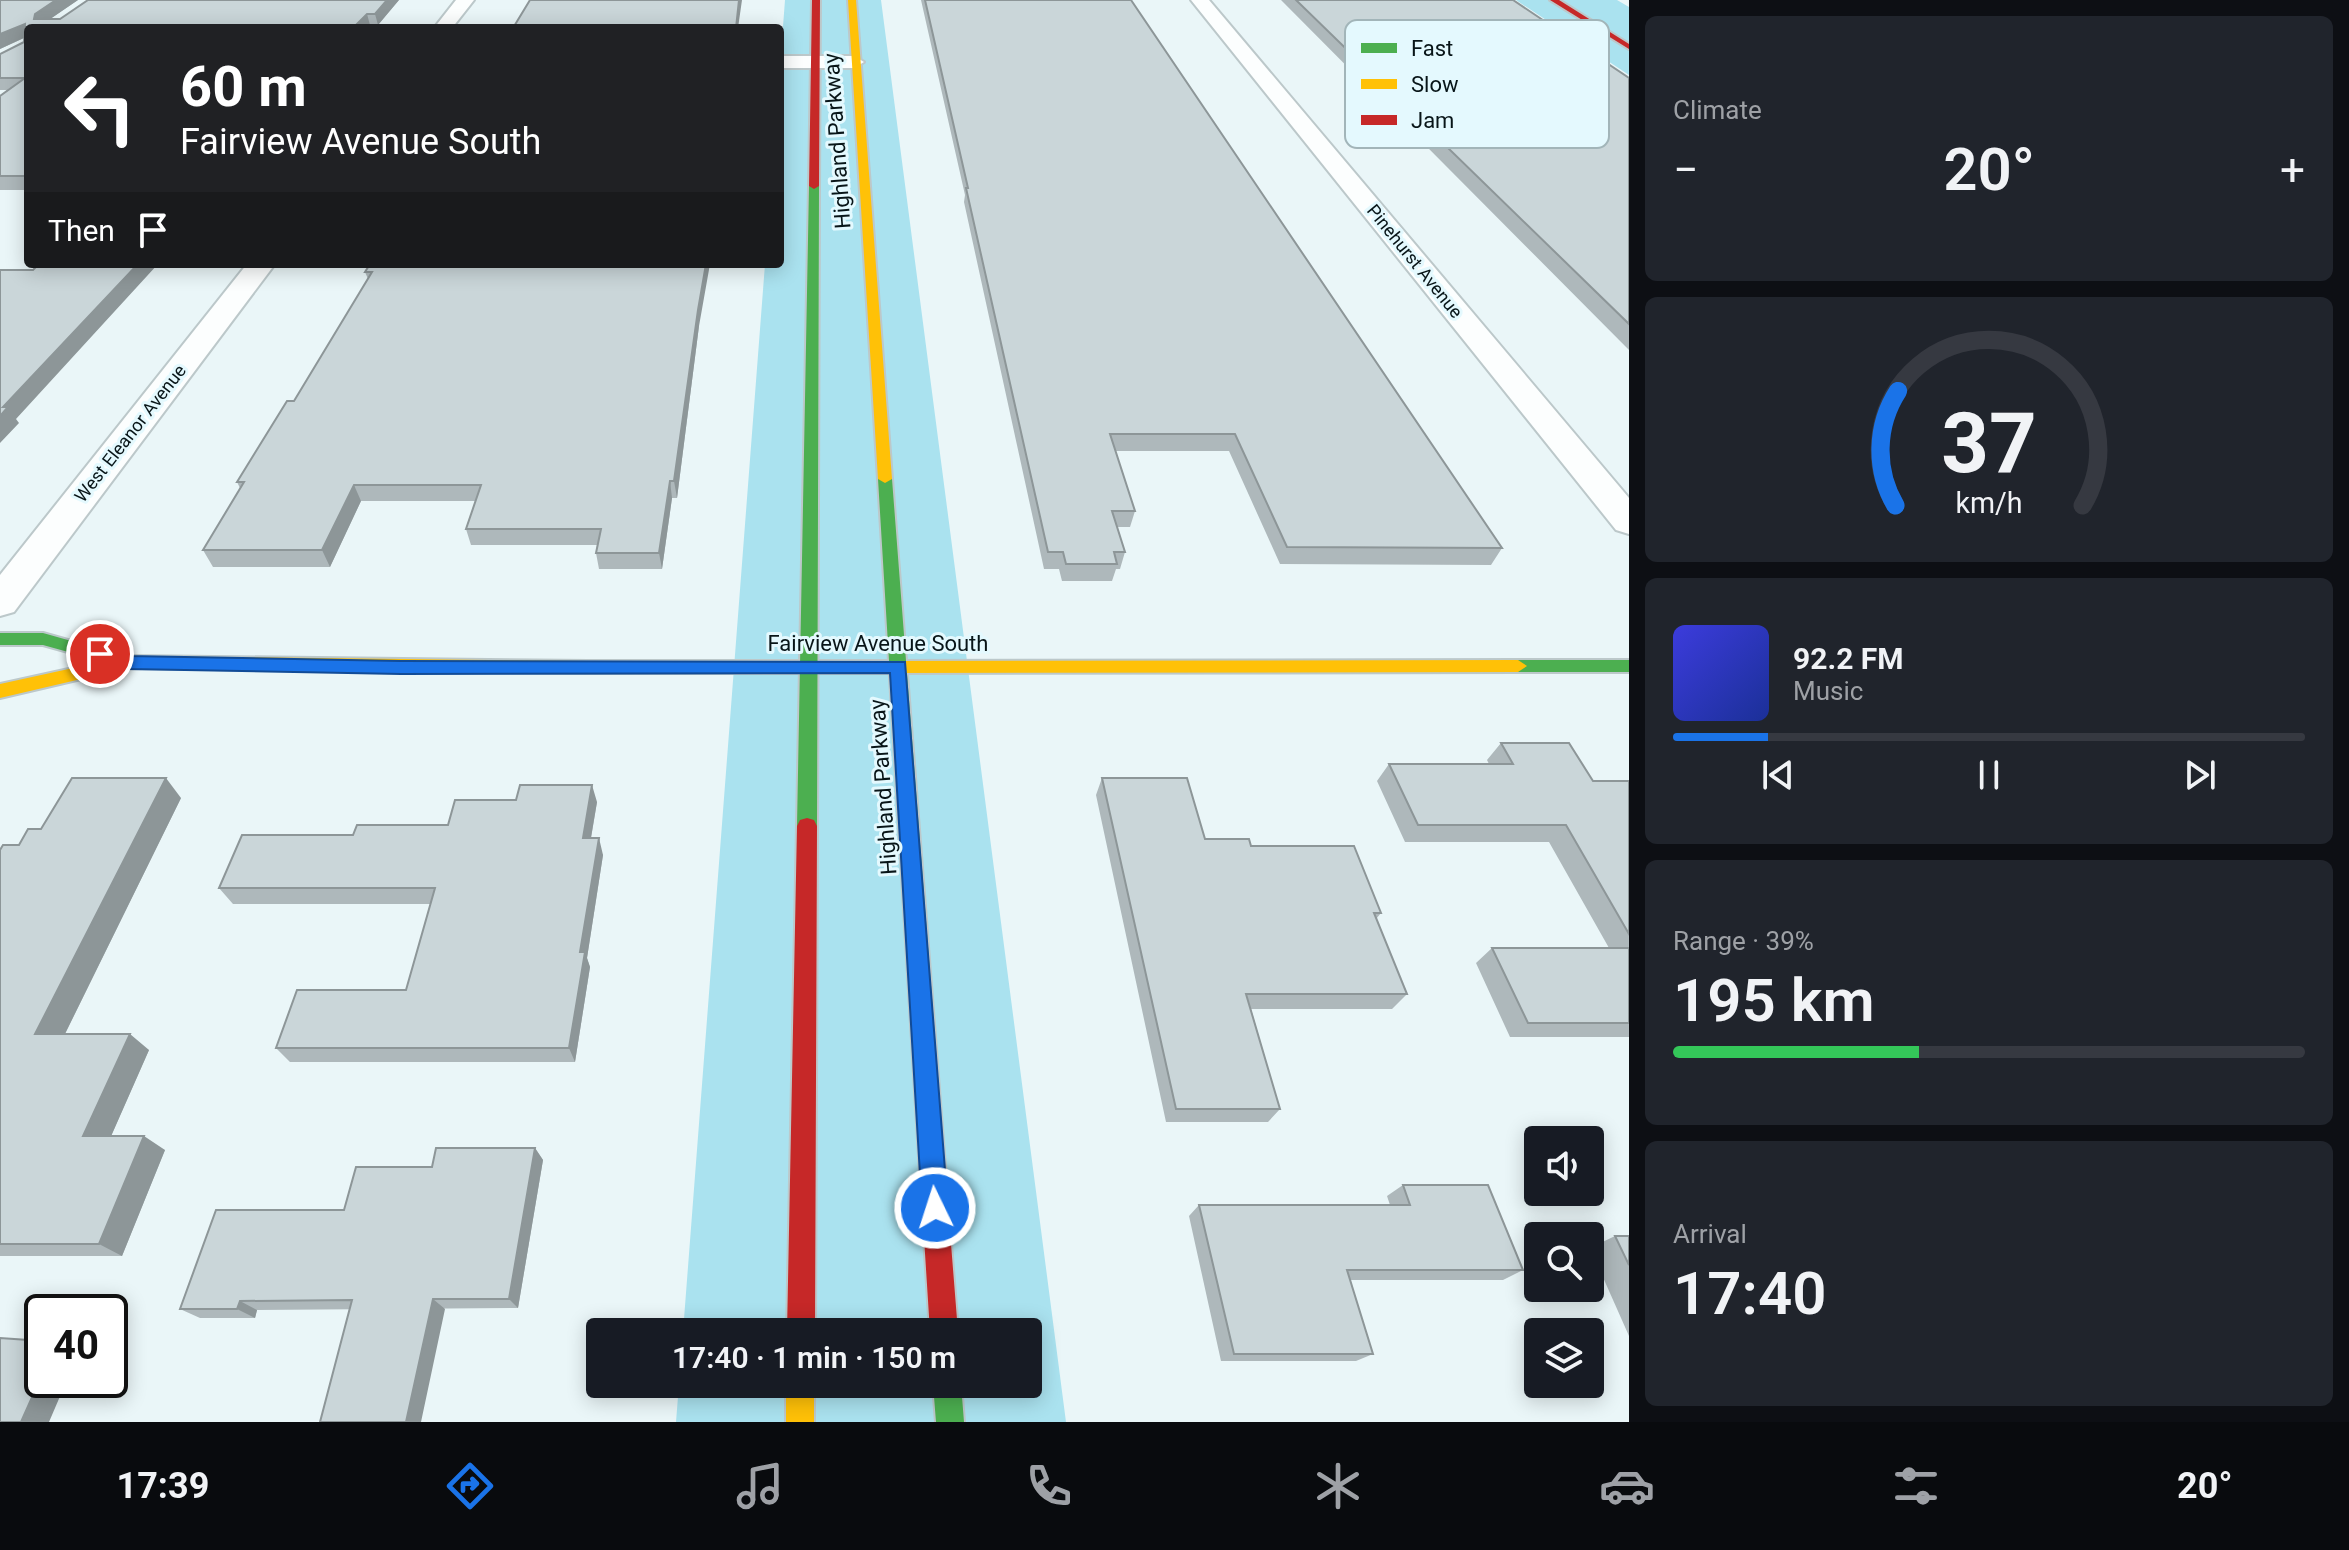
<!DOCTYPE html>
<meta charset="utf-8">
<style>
body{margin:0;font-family:Roboto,sans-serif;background:#20242c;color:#f1f3f6;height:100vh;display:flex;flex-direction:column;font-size:30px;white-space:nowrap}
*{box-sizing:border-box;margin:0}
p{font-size:26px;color:#9ea1a6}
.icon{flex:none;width:44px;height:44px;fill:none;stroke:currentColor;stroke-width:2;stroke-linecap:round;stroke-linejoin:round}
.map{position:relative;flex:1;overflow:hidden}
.details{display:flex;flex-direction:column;gap:16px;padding:16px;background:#0d0f14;width:720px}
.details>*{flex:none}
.banner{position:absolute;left:24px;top:24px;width:760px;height:244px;border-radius:8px;box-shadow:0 4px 20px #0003;background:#202124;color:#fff;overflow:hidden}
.fabs{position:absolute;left:1524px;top:1126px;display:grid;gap:16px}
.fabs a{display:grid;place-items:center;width:80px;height:80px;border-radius:8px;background:#171b24;box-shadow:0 4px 20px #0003;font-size:40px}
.speed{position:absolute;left:24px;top:1294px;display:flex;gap:16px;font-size:40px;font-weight:700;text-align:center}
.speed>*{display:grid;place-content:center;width:104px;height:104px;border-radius:50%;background:#171b24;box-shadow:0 4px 20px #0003;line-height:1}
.speed .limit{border:4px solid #111;border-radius:12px;background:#fff;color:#111}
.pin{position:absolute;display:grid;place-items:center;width:68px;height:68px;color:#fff;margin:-34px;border:4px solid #fff;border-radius:50%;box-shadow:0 2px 8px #0007}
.me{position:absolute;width:88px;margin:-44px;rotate:356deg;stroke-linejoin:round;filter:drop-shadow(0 0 6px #0008)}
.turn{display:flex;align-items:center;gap:28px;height:168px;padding:0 24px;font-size:36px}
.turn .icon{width:104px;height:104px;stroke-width:2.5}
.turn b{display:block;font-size:56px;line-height:68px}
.then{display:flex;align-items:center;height:76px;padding:0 24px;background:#0003;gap:16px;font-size:30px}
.big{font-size:60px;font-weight:600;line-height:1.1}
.details .widget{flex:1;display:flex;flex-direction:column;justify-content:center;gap:12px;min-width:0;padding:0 28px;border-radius:12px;background:#20242c}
.details .dial{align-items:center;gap:0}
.dial svg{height:208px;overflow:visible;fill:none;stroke:#363941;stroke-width:7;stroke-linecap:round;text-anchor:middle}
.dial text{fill:#f1f3f6;stroke:none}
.song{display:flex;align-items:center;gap:24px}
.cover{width:96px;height:96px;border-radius:12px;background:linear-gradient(135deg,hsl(240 70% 55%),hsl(230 70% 35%))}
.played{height:8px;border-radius:4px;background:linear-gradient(90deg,#1a73e8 15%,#363941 15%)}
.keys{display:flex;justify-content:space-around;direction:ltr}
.heat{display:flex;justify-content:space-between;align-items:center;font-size:44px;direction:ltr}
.charge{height:12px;border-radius:6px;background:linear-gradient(90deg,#34c759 39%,#363941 0)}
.trip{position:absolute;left:586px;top:1318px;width:456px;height:80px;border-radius:8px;background:#171b24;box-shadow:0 4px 20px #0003;font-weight:600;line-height:80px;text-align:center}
.tab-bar{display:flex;height:128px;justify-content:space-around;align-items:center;background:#090b0e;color:#9ea1a6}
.tab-bar .icon{width:56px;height:56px}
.tab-bar .on{color:#1a73e8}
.tab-bar b{font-size:36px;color:#f1f3f6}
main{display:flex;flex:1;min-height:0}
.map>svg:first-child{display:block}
</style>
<main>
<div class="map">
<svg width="1629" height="1422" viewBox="0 0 1629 1422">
<rect width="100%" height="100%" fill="#eaf6f8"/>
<path fill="#aae2ef" d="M 785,0 L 881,0 L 1066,1422 L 676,1422 L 679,1384 L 1028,1384 L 1028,1332 L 683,1332 L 765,264 L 780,264 L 780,66 Z
M 1516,0 L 1617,0 L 1629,7 L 1629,75 Z"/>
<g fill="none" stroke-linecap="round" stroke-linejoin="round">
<defs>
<path id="street" d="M 456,0 L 474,0 L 452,28 L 434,28 Z
M 1191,0 L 1209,0 L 1629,498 L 1629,534 L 1616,530 Z
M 780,56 L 854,56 L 864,62 L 854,68 L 780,68 Z
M 247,264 L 275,264 L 14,612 L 0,616 L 0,575 Z"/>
<path id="fast" d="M 814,183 L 819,186 L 817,826 L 814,832 L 807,834 L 800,832 L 797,826 L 809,186 Z
M 885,475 L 892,479 L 948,1206 L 944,1215 L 935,1219 L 926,1215 L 922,1206 L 878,479 Z
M 0,633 L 43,633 L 128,657 L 131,661 L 122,667 L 43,645 L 0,645 Z
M 1518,660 L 1629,660 L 1629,672 L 1518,672 L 1509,666 Z
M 933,1384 L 961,1384 L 964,1422 L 936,1422 Z"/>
<path id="slow" d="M 848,0 L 856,0 L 892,479 L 885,483 L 878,479 Z
M 128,656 L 588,661 L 597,667 L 588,673 L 128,668 L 0,698 L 0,684 Z
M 1518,660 L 1527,666 L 1518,672 L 885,673 L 876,667 L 885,661 Z
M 786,1384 L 814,1384 L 814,1422 L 786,1422 Z"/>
<path id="jam" d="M 812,0 L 820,0 L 819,186 L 814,189 L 809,186 Z
M 1550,0 L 1559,0 L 1629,44 L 1629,49 Z
M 588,661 L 885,661 L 894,667 L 885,673 L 588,673 L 579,667 Z
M 807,818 L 814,820 L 817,826 L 815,1332 L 787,1332 L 797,826 L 800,820 Z
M 935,1193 L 944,1197 L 948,1206 L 958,1332 L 930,1332 L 922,1206 L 926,1197 Z"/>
</defs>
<use href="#street" stroke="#bcc8ca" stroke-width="4"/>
<use href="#fast" stroke="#bcc8ca" stroke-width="4"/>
<use href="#slow" stroke="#bcc8ca" stroke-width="4"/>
<use href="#jam" stroke="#bcc8ca" stroke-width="4"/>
<use href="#street" fill="#fcfefe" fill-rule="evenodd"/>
<use href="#fast" fill="#4caf50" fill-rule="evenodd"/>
<use href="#slow" fill="#ffc107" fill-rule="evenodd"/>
<use href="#jam" fill="#c62828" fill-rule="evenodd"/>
</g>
<path fill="#aeb8bb" d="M 0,0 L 78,0 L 50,19 L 60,19 L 88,0 L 399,0 L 378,25 L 370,25 L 367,28 L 28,28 L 28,190 L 0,190 L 0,96 L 7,90 L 0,90 L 0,54 L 24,42 L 24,38 L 0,49 Z
M 921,0 L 1131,0 L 1502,548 L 1491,565 L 1280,564 L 1229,451 L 1115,451 L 1135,511 L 1130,527 L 1117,527 L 1125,552 L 1120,569 L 1116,569 L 1112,581 L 1062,581 L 1059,569 L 1044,569 L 964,202 L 965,195 Z
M 1281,0 L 1513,0 L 1629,78 L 1629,350 Z
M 370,264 L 699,326 L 677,498 L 672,498 L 662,569 L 599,569 L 596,553 L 597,545 L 471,545 L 466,529 L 475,501 L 361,501 L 330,567 L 213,567 L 203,550 L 240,488 L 237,482 L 294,401 L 368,279 L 365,272 Z
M 1501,743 L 1593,781 L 1629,781 L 1629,1037 L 1510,1037 L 1476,963 L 1492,948 L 1609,948 L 1549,842 L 1405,842 L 1377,781 L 1389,764 L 1489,764 L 1487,760 Z
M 1102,778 L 1205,839 L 1251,846 L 1381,913 L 1376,919 L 1407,994 L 1392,1009 L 1251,1009 L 1280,1109 L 1268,1122 L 1166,1122 L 1096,795 Z
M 181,798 L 65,1034 L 149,1050 L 111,1136 L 165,1150 L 122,1256 L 0,1256 L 0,850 L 19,845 L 41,829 Z
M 597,802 L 591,838 L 603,855 L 587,958 L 590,967 L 575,1062 L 290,1062 L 276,1048 L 406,990 L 431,904 L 233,904 L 219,888 L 353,835 L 448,825 Z
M 535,1148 L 543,1160 L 518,1308 L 257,1310 L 255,1318 L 200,1318 L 180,1309 L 344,1210 Z
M 1403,1185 L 1523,1270 L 1503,1280 L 1350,1280 L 1373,1354 L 1356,1361 L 1221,1361 L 1189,1216 L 1199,1205 L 1390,1205 L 1387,1196 Z
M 1615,1236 L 1629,1236 L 1629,1336 L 1590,1248 Z"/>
<path fill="#8d9698" d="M 56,0 L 78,0 L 40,26 L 34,19 L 35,14 Z
M 387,0 L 399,0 L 378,25 L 375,14 Z
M 739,0 L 742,0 L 738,28 L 735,28 Z
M 367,14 L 370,25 L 367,28 L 353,28 Z
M 25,24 L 28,36 L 0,49 L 0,34 Z
M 138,264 L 158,264 L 16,419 L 19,423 L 0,443 L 0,416 L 3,407 Z
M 706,264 L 710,264 L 699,326 L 677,498 L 674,481 L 698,310 Z
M 670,481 L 672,498 L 662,569 L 659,553 Z
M 354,485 L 361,501 L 330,567 L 322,550 Z
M 166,778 L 181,798 L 57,1050 L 35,1034 Z
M 592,785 L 597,802 L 588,855 L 583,838 Z
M 599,838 L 603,855 L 587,958 L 590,967 L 575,1062 L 569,1048 L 580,952 Z
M 130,1034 L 149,1050 L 105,1150 L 83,1136 Z
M 144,1136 L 165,1150 L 122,1256 L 99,1244 Z
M 535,1148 L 543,1160 L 518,1308 L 509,1299 Z
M 433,1299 L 445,1309 L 421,1422 L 406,1422 Z
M 240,1301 L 257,1310 L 255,1318 L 237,1309 Z
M 42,1375 L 42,1380 L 67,1380 L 49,1422 L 21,1422 Z"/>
<path fill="#cad6d9" stroke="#8d9698" stroke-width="2" d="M 0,0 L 56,0 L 35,14 L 34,19 L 60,19 L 88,0 L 387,0 L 375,14 L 367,14 L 353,28 L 28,28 L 28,176 L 0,176 L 0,96 L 25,78 L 0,78 L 0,54 L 24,42 L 25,24 L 0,34 Z
M 530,0 L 739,0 L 736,28 L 513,28 Z
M 925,0 L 1131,0 L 1502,548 L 1287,547 L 1235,434 L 1110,434 L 1135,511 L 1112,511 L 1125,552 L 1114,552 L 1117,564 L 1066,564 L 1063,552 L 1048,552 L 966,188 L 968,188 Z
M 1296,0 L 1513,0 L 1629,78 L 1629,324 Z
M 39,264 L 138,264 L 3,407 L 8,407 L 0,416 L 0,270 L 33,270 Z
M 370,264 L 706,264 L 698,310 L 674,481 L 670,481 L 659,553 L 596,553 L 601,529 L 466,529 L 481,485 L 354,485 L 322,550 L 203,550 L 244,482 L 237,482 L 287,401 L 294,401 L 372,272 L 365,272 Z
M 1501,743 L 1569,743 L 1593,781 L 1629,781 L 1629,934 L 1566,825 L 1418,825 L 1389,764 L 1513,764 Z
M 72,778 L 166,778 L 35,1034 L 130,1034 L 83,1136 L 144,1136 L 99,1244 L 0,1244 L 0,850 L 3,845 L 19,845 L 28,829 L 41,829 Z
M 1102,778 L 1187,778 L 1205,839 L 1249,839 L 1251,846 L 1354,846 L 1381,913 L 1374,913 L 1407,994 L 1246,994 L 1280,1109 L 1176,1109 Z
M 520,785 L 592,785 L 583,838 L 599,838 L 580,952 L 585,952 L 569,1048 L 276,1048 L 297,990 L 406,990 L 435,888 L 219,888 L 242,835 L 353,835 L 357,825 L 448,825 L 455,800 L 516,800 Z
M 1492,948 L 1629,948 L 1629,1023 L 1528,1023 Z
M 436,1148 L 535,1148 L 509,1299 L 433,1299 L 406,1422 L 320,1422 L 352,1300 L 240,1301 L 237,1309 L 180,1309 L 216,1210 L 344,1210 L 356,1167 L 432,1167 Z
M 1403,1185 L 1488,1185 L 1523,1270 L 1347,1270 L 1373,1354 L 1234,1354 L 1199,1205 L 1410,1205 Z
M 1615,1236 L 1629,1236 L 1629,1265 Z
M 0,1338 L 42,1341 L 42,1375 L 21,1422 L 0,1422 Z"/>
<path fill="#1a73e8" stroke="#114b97" stroke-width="2" d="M 100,648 L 128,656 L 401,661 L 905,662 L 948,1208 L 945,1217 L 935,1221 L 926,1217 L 922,1208 L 890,673 L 401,674 L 128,669 L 93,659 L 91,654 L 93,650 Z"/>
<g text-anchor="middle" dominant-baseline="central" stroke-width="6" stroke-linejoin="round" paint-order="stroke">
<g font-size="18" fill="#081518" stroke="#e4f9fe">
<text transform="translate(1415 261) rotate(51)">Pinehurst Avenue</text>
<text transform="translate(130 433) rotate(-52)">West Eleanor Avenue</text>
</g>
<g font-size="22" fill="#081518" stroke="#e4f9fe">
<text transform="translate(837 141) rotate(-94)">Highland Parkway</text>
<text x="878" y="643">Fairview Avenue South</text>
<text transform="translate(883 787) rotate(-94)">Highland Parkway</text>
</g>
</g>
<rect x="1345" y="20" width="264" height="128" rx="12" fill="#e4f9fe" stroke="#a2b5b9" stroke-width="2"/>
<rect x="1361" y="43" width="36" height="10" fill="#4caf50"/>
<rect x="1361" y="79" width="36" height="10" fill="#ffc107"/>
<rect x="1361" y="115" width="36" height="10" fill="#c62828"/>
<g font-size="22" fill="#081518">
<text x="1411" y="56">Fast</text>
<text x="1411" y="92">Slow</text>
<text x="1411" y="128">Jam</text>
</g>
</svg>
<div class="fabs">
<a><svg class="icon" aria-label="sound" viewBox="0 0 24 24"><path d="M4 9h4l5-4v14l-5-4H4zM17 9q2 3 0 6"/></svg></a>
<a><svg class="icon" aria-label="search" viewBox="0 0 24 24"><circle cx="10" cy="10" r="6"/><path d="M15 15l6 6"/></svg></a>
<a><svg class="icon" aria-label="layers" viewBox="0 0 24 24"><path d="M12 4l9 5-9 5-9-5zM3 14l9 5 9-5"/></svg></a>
</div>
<div class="speed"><div class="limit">40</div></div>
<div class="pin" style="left:100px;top:654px;background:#d93025"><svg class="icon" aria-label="arrive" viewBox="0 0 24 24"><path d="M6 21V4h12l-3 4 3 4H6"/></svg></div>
<svg class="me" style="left:935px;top:1208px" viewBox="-20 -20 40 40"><circle r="17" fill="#1a73e8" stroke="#fff" stroke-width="3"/><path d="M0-11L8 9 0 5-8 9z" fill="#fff"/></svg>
<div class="trip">17:40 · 1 min · 150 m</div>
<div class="banner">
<div class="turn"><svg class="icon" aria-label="left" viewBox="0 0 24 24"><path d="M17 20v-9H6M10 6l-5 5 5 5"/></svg><div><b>60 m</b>Fairview Avenue South</div></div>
<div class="then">Then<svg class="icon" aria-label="arrive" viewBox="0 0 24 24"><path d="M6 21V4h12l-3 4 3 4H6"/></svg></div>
</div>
</div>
<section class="details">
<div class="widget"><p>Climate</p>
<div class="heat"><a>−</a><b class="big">20°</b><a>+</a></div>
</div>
<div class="widget dial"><svg viewBox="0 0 100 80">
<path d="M14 69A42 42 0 1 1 86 69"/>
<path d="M14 69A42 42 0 0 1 15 25" stroke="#1a73e8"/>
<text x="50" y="56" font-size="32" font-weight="700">37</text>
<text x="50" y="72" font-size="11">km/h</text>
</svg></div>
<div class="widget">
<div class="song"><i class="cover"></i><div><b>92.2 FM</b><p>Music</p></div></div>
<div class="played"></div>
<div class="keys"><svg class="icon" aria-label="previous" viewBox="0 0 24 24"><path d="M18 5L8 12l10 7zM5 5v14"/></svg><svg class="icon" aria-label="pause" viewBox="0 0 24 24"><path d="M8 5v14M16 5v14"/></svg><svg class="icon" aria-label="next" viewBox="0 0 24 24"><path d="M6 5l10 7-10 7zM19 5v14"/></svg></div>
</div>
<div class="widget"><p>Range · 39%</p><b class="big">195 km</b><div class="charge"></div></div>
<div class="widget"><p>Arrival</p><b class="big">17:40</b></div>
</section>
</main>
<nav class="tab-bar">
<b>17:39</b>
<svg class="icon on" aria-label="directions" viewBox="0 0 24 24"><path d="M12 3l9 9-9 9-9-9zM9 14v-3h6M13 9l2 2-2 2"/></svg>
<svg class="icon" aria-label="music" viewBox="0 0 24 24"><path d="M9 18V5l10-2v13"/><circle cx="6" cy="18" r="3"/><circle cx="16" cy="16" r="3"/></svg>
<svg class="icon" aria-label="phone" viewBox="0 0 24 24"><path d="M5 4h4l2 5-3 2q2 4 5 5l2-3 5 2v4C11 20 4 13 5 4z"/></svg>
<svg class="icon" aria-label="climate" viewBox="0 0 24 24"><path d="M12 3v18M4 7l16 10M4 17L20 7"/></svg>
<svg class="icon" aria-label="car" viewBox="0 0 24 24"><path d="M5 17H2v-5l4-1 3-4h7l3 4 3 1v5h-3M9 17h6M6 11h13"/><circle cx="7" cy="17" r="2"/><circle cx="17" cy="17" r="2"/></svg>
<svg class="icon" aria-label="filters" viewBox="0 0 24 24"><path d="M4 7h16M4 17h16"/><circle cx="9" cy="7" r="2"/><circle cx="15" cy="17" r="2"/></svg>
<b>20°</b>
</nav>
